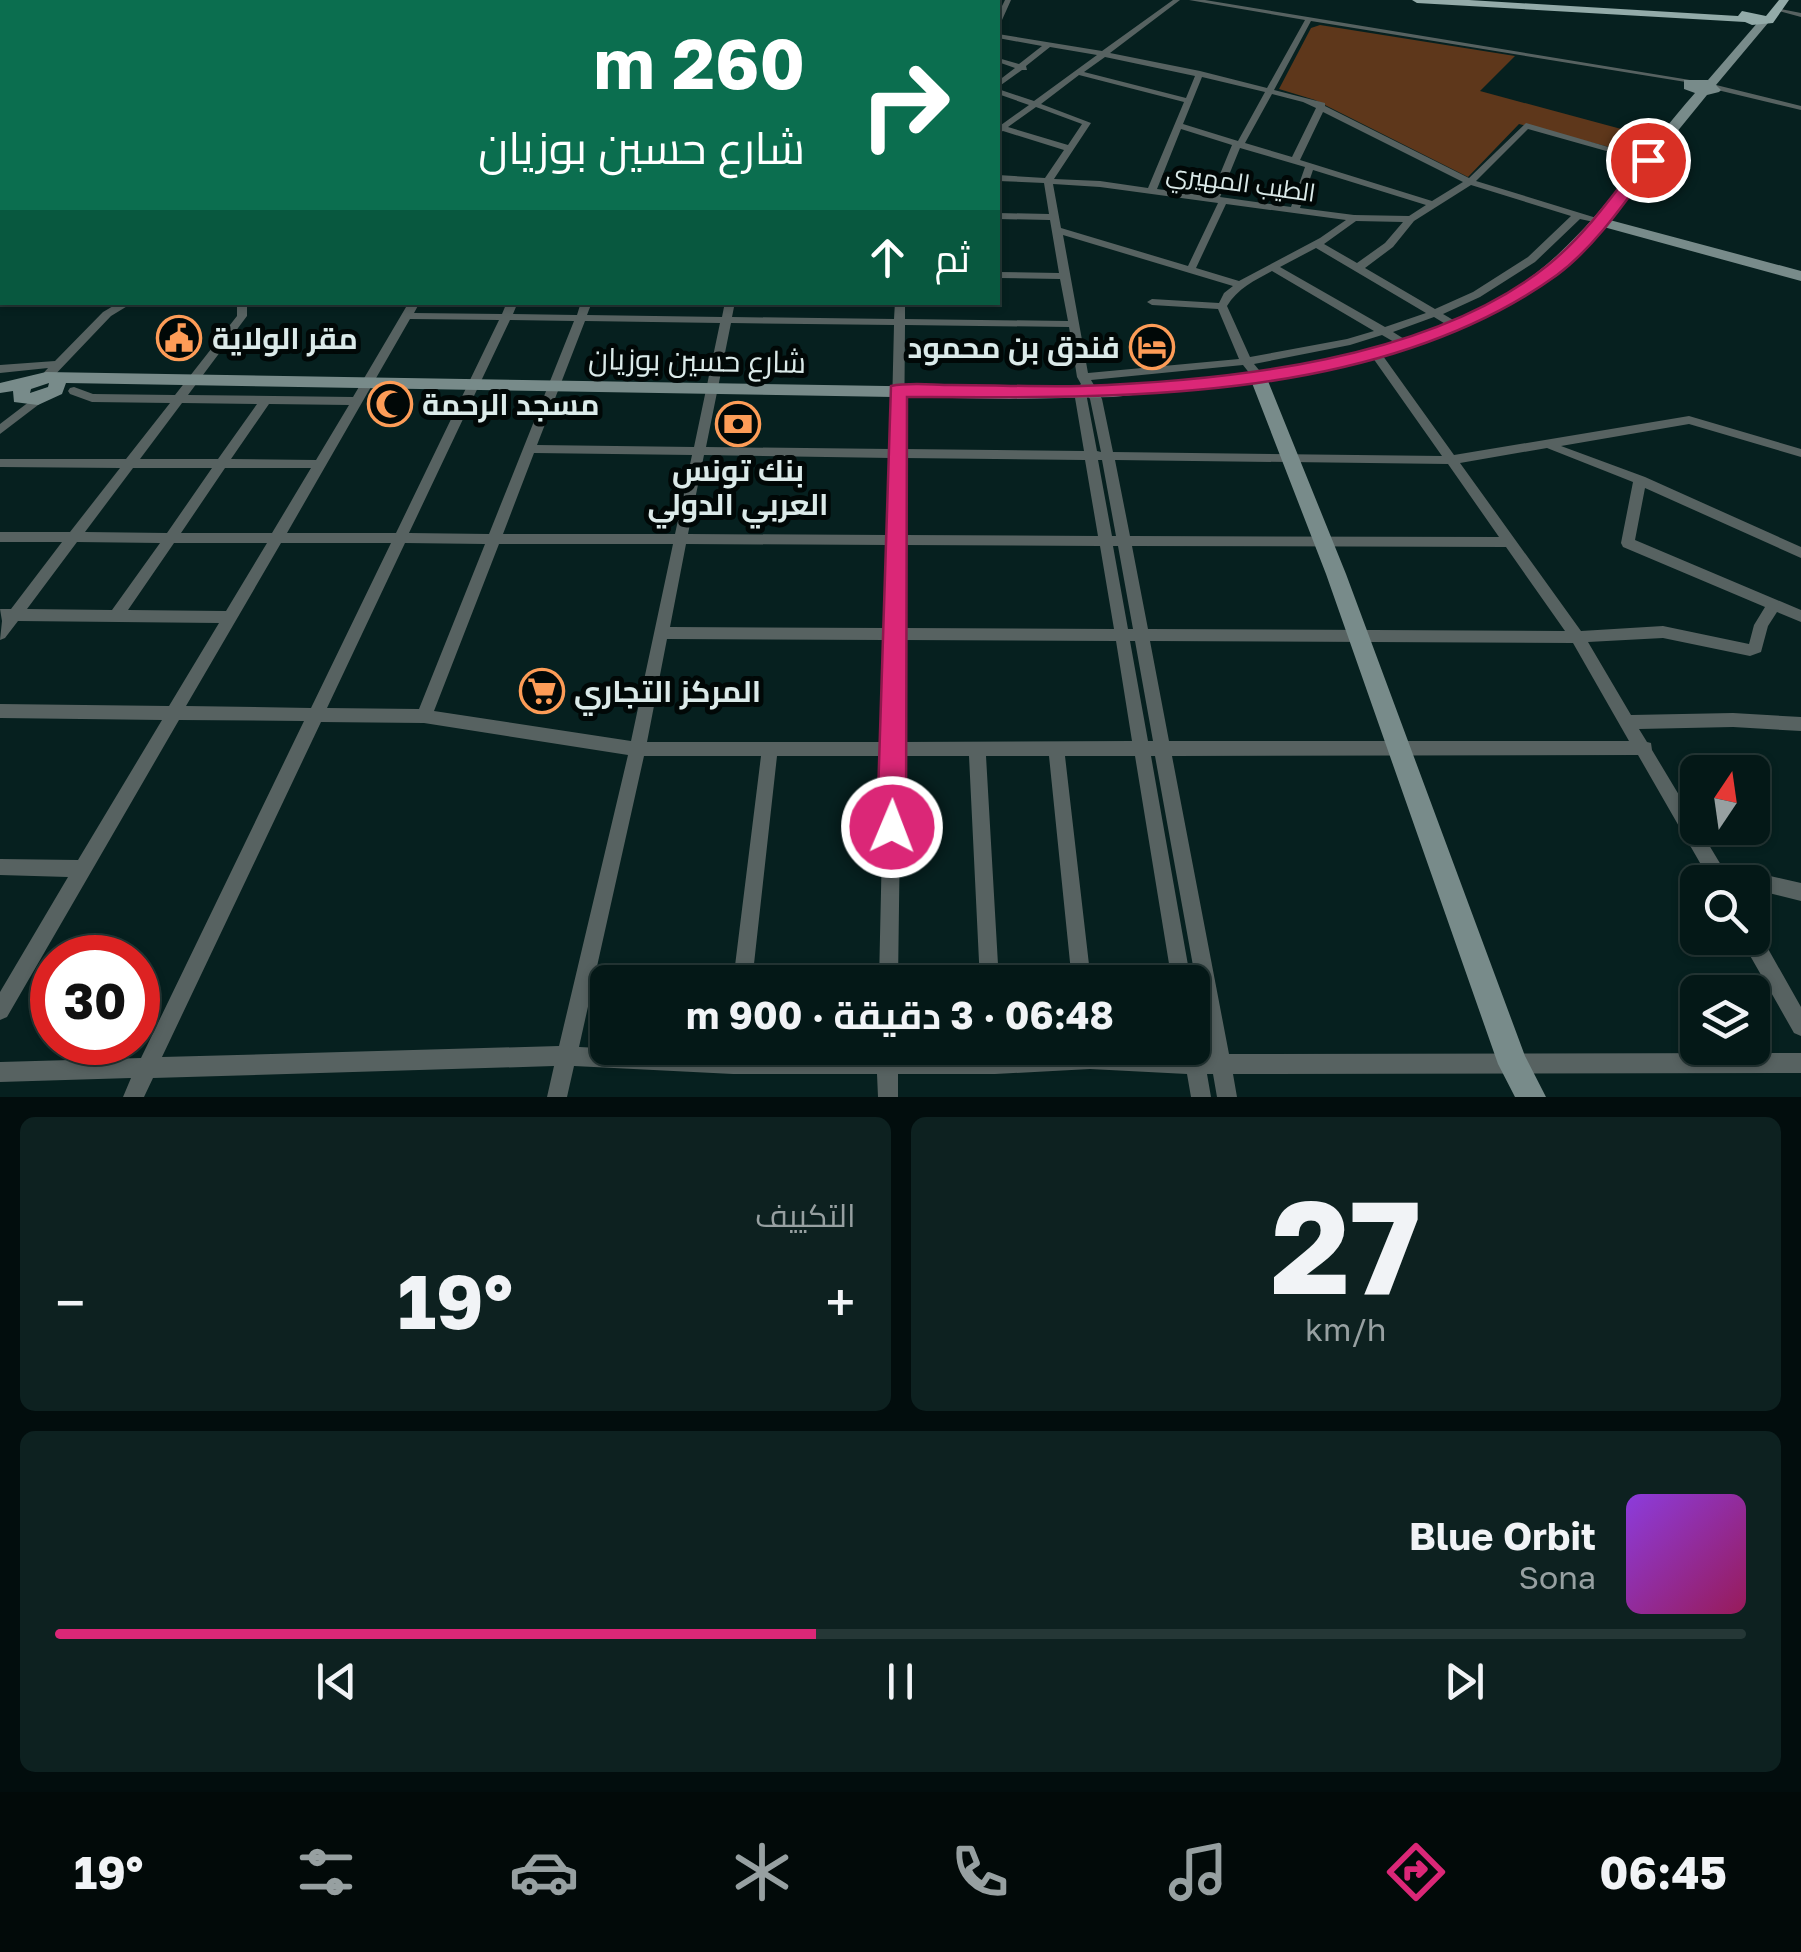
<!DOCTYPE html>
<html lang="ar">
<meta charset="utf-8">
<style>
body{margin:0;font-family:"Golos Text",Cairo,sans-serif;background:#0d2120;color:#f1f3f6;direction:rtl;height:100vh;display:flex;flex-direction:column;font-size:38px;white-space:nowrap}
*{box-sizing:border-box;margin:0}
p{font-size:32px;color:#97a0a1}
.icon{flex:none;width:55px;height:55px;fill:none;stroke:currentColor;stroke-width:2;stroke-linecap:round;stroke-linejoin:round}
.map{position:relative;height:1097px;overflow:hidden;direction:ltr}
.panel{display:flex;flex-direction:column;gap:20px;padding:20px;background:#020d0d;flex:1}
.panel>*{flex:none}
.guide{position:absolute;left:0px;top:0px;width:1000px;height:305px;box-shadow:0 2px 8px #0004,0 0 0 2px #253736;direction:rtl;background:#0b6e4f;color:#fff;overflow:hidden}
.needle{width:65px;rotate:13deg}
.fabs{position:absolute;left:1680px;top:755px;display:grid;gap:20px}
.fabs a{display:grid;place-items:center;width:90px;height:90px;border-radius:15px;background:#041817;box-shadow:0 2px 8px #0004,0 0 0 2px #253736;font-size:50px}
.speed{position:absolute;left:30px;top:935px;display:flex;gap:20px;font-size:50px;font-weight:700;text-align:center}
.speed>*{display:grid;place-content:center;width:130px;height:130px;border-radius:50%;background:#041817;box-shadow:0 2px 8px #0004,0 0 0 2px #253736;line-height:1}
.speed .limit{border:15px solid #d22;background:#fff;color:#111}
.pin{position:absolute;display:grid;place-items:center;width:85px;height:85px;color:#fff;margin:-42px;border:5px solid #fff;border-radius:50%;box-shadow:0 2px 10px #0007}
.me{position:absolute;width:110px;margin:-55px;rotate:1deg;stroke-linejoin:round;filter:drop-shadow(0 0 8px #0008)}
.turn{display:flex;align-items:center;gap:35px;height:210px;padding:0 30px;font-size:45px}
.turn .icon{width:130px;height:130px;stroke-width:2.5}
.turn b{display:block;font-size:70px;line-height:85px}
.then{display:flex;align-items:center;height:95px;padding:0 30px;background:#0003;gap:20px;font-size:38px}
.big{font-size:75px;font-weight:700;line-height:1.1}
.panel .tile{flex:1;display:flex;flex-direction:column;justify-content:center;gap:15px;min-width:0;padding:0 35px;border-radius:15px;background:#0d2120}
.panel .dial{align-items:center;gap:0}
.dial b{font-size:130px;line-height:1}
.song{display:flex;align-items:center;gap:30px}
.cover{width:120px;height:120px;border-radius:15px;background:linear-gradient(135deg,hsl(270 70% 55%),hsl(330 70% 35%))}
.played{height:10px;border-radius:5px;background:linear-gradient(90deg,#db2777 45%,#253736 45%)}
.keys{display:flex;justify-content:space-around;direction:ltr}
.heat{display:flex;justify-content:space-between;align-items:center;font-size:55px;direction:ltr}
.panel .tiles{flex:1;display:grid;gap:20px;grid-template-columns:1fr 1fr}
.tile:last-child{grid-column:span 2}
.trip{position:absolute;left:590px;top:965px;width:620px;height:100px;border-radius:15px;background:#041817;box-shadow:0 2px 8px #0004,0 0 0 2px #253736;font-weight:700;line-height:100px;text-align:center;direction:rtl}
.dock{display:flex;height:160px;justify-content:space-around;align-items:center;background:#020a09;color:#97a0a1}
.dock .icon{width:70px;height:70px}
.dock .selected{color:#db2777}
.dock b{font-size:45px;color:#f1f3f6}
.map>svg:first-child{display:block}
</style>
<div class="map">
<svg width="1801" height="1097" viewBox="0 0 1801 1097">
<rect width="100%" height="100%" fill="#06201f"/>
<path fill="#5e371b" d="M 1320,25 L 1515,56 L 1480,91 L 1636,133 L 1621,137 L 1621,150 L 1519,124 L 1468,177 L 1315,100 L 1279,89 L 1311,28 Z"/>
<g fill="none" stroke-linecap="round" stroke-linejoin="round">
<path fill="#576261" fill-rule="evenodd" d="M 11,0 L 18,0 L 16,2 L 10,2 Z
M 139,0 L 147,0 L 148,2 L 141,2 Z
M 335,0 L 343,0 L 344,2 L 337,2 Z
M 391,0 L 399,0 L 397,2 L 390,2 Z
M 456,0 L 493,0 L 493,1 L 472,2 Z
M 703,0 L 709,0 L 708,2 L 702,2 Z
M 871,0 L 878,0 L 876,2 L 870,2 Z
M 1005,0 L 1011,0 L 1002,20 L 998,22 L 998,14 Z
M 1173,0 L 1180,0 L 1110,53 L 1200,71 L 1267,88 L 1305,20 L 1189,0 L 1205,0 L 1696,81 L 1692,83 L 1311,21 L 1274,90 L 1325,103 L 1325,106 L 1469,178 L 1526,123 L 1653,160 L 1649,163 L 1528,129 L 1476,181 L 1603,220 L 1603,224 L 1580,219 L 1535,262 L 1480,297 L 1443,314 L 1460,324 L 1460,328 L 1452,328 L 1434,317 L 1393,332 L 1409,342 L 1409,346 L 1401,346 L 1382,335 L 1350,345 L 1254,364 L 1264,376 L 1258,380 L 1254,379 L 1243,365 L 1091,380 L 1102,399 L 1113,452 L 1442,456 L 1368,351 L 1374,348 L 1378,349 L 1454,455 L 1689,416 L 1801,449 L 1801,457 L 1689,424 L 1561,446 L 1645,477 L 1801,547 L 1801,558 L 1645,488 L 1635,540 L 1801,610 L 1801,622 L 1777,612 L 1768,626 L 1761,652 L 1750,656 L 1663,638 L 1588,642 L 1631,715 L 1733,713 L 1801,717 L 1801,731 L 1733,727 L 1639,729 L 1647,742 L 1651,743 L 1652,750 L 1721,865 L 1801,883 L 1801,901 L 1752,889 L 1752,882 L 1711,882 L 1638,755 L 1172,756 L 1229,1054 L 1801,1053 L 1801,1073 L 1233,1074 L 1237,1097 L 1217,1097 L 1213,1074 L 1207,1074 L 1211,1097 L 1191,1097 L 1187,1074 L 1090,1069 L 995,1074 L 898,1074 L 898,1097 L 878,1097 L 877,1074 L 733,1074 L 574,1066 L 567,1097 L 547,1097 L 554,1066 L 153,1078 L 144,1097 L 123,1097 L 131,1078 L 0,1082 L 0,1062 L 141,1058 L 304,721 L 179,720 L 7,1017 L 0,1020 L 0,992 L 68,877 L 0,875 L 0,859 L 78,860 L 162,720 L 0,718 L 0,704 L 169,706 L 219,623 L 18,621 L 5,638 L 0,640 L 2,621 L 0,609 L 11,609 L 62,542 L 0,542 L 0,532 L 70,532 L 120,468 L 0,467 L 0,459 L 126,459 L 170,403 L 92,402 L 70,394 L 68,391 L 70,388 L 74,387 L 93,394 L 175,395 L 237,316 L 237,302 L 247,302 L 247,316 L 188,395 L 353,397 L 409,302 L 420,302 L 414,313 L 502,314 L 507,302 L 518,302 L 513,314 L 577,315 L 581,302 L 592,302 L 587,315 L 722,317 L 725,302 L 735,302 L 732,317 L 894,319 L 895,302 L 905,302 L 905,319 L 1068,321 L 1060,279 L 998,278 L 998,272 L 1059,273 L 1050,220 L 998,219 L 998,213 L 1049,214 L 1044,183 L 998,181 L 998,175 L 1045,178 L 1064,150 L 1003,131 L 998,133 L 998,125 L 1001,125 L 1029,105 L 998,94 L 998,89 L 1034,101 L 1097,55 L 1050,47 L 1026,66 L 1027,70 L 1022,70 L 1001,85 L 998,85 L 998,81 L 1015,68 L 998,62 L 998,58 L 1019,64 L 1042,46 L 998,38 L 998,34 L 1102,51 ZM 1105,57 L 1195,76 L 1186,98 L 1084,72 ZM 1079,75 L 1184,102 L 1148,188 L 1100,181 L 1054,179 L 1091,123 L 1041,104 ZM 1202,77 L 1265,92 L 1238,141 L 1183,124 ZM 1272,94 L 1303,102 L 1316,108 L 1292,157 L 1245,143 ZM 1036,107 L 1082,124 L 1068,145 L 1008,127 ZM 1323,112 L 1463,182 L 1432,201 L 1300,160 ZM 1181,129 L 1232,145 L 1211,196 L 1157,189 ZM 1240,148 L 1305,167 L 1291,207 L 1220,197 ZM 1313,170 L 1426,205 L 1409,216 L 1354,215 L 1300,208 ZM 1053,184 L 1100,187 L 1218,203 L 1188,266 L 1061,228 ZM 1471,185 L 1571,216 L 1528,257 L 1473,292 L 1435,309 L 1365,268 L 1393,247 L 1414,221 ZM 1226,204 L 1346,220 L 1320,238 L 1239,281 L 1196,268 ZM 1356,221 L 1403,222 L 1385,243 L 1357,263 L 1324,244 ZM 1063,235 L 1233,286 L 1224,293 L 1219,303 L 1152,299 L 1147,302 L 1152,305 L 1218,309 L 1239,359 L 1088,373 ZM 1316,248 L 1426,313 L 1385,327 L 1280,267 ZM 1272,271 L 1374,331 L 1347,339 L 1250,357 L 1227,306 C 1237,289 1255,280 1272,271 ZM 410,319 L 499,320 L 396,533 L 287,533 ZM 510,320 L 574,321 L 489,534 L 409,533 ZM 585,321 L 720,323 L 694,447 L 537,445 ZM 731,323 L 894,325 L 891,449 L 706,447 ZM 905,325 L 1069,327 L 1077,377 L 1081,384 L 1074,392 L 1084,451 L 904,449 ZM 1086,393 L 1090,399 L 1101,452 L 1097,451 ZM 182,403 L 257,404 L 218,459 L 140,459 ZM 269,404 L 349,405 L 316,460 L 231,459 ZM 1547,448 L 1633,482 L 1621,543 L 1623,547 L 1765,607 L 1754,625 L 1749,644 L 1663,626 L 1581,631 L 1460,463 ZM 534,453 L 692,455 L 675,534 L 503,534 ZM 704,455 L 891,458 L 889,535 L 688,534 ZM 904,458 L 1085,460 L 1098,536 L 903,535 ZM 1098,460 L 1102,460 L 1116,536 L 1112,536 ZM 1115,460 L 1448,464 L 1499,537 L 1130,536 ZM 133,468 L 212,468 L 167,533 L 85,532 ZM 225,468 L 311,468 L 272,533 L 181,533 ZM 77,542 L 160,543 L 112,610 L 27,609 ZM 174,543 L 267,543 L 226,611 L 128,610 ZM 281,543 L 391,543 L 311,708 L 186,706 ZM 405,543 L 485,544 L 419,709 L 327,708 ZM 499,544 L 673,544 L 631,741 L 434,711 ZM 686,544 L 889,545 L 887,628 L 670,627 ZM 903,545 L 1100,546 L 1114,629 L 902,628 ZM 1113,546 L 1118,546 L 1133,629 L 1128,629 ZM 1132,546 L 1506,547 L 1565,631 L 1148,629 ZM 667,639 L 887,640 L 885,742 L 647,742 ZM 902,640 L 1116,641 L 1132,741 L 901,742 ZM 1130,641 L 1135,641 L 1153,741 L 1148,741 ZM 1150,641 L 1573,643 L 1629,741 L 1169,741 ZM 321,722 L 424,723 L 628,755 L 559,1046 L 162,1057 ZM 644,756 L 761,756 L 733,982 L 752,982 L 777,756 L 884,756 L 879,982 L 898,982 L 901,756 L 969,756 L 980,982 L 999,982 L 986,756 L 1049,756 L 1072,982 L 1091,982 L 1065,756 L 1135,756 L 1172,982 L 1191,982 L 1151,756 L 1155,756 L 1209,1054 L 1203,1054 L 1199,1039 L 1192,1036 L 1192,1048 L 1182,1048 L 1183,1053 L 1090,1049 L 995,1054 L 897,1054 L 897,1048 L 877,1048 L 877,1054 L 744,1054 L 745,1048 L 725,1048 L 724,1054 L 579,1047 Z
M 1775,8 L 1801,13 L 1801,17 L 1775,10 Z
M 0,13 L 2,13 L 2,20 L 0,20 Z
M 0,75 L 2,75 L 2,79 L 0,79 Z
M 1712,84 L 1801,106 L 1801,110 L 1709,88 L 1708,86 Z
M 0,109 L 2,110 L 2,114 L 0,115 Z
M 0,219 L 2,219 L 2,225 L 0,225 Z
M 120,302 L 134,302 L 111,316 L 50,380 L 46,381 L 40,377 L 48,368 L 0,373 L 0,365 L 55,361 L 103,312 Z
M 38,395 L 44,399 L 42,402 L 0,434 L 0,424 Z
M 1752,929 L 1758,931 L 1801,1007 L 1801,1036 L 1794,1033 L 1744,945 L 1742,938 L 1752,938 Z"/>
<path fill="#788b8a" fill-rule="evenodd" d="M 1759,21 L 1768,23 L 1716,85 L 1721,90 L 1719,92 L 1707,95 L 1606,219 L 1801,271 L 1801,281 L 1600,226 C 1515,325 1394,362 1268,381 L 1346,574 L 1525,1056 L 1546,1097 L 1515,1097 L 1498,1064 L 1326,574 L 1252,383 L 1113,397 L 1010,399 L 66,383 L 62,394 L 38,405 L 14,402 L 13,391 L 0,393 L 0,383 L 46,372 L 1010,388 C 1180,384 1410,379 1546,265 C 1604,216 1645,149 1695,93 L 1684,89 L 1684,80 L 1708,80 ZM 49,383 L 48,387 L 30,393 L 31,389 Z"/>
<path fill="#93aba9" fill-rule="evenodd" d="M 1412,0 L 1469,0 L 1738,16 L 1742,11 L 1766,16 L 1779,0 L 1789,0 L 1773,23 L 1752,25 L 1745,22 L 1417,3 Z"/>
</g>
<path fill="#2a4443" d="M 0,139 L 2,139 L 2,185 L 0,184 Z"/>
<path fill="#3d5554" stroke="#566d6c" stroke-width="2.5" d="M 0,139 L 2,139 L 2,153 L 0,153 Z"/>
<path fill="#db2777" stroke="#8e194d" stroke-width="2.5" d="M 1643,156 L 1656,160 C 1627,199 1596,246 1557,275 C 1378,404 1118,398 907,397 L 906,827 L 902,836 L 892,840 L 881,836 L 877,827 L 891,386 C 910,382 932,385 952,385 C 995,385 1038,387 1081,386 C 1228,381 1430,360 1548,265 C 1585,235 1614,194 1643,156 Z"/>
<defs>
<symbol id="civic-ring" viewBox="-11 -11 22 22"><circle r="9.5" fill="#010807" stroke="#fd9c57" stroke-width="1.5"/><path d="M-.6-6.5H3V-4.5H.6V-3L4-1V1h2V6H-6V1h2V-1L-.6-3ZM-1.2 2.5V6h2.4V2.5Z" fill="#fd9c57"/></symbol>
<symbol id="hotel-ring" viewBox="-11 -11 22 22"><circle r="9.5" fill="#010807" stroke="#fd9c57" stroke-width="1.5"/><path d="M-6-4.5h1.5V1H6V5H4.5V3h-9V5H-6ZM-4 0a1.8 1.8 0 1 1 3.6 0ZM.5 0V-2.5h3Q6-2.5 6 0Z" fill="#fd9c57"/></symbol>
<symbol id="mosque-ring" viewBox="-11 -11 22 22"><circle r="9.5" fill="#010807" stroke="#fd9c57" stroke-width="1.5"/><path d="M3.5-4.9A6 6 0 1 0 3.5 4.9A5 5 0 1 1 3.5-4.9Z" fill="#fd9c57"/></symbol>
<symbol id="bank-ring" viewBox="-11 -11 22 22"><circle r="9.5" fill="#010807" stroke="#fd9c57" stroke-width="1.5"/><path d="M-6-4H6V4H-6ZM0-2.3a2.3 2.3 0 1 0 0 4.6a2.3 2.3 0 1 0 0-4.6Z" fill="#fd9c57"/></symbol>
<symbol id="supermarket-ring" viewBox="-11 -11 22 22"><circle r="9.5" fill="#010807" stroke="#fd9c57" stroke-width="1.5"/><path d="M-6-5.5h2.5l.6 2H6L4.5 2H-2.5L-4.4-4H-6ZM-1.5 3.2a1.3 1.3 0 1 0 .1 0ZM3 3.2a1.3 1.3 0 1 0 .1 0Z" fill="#fd9c57"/></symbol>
</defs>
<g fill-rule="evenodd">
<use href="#civic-ring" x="154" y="313" width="50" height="50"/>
<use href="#hotel-ring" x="1127" y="322" width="50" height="50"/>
<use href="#mosque-ring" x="365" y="379" width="50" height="50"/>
<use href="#bank-ring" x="713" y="399" width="50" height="50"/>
<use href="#supermarket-ring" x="517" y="666" width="50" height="50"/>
</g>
<g text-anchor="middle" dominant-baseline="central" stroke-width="10" stroke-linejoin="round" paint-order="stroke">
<g font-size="25" fill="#dbeae9" stroke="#010807">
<text transform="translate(1241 182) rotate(8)">الطيب المهيري</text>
</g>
<g font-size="30" font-weight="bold" fill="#dbeae9" stroke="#010807" text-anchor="start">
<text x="212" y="338">مقر الولاية</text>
<text x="1120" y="347" text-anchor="end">فندق بن محمود</text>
<text x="422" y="404">مسجد الرحمة</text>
<text x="738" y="470" text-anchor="middle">بنك تونس<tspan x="738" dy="34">العربي الدولي</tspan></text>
<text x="574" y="691">المركز التجاري</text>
</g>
<g font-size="30" fill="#dbeae9" stroke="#010807">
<text transform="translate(697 360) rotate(1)">شارع حسين بوزيان</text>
</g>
</g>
</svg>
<div class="fabs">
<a><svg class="needle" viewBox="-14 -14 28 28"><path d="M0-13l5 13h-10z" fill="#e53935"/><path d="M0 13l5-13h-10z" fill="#97a0a1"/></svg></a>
<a><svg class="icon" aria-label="search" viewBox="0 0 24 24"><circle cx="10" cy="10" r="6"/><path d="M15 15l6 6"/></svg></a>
<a><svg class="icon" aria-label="layers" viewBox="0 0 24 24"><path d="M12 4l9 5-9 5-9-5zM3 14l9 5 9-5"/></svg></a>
</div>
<div class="speed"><div class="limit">30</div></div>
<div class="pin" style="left:1648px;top:160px;background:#d93025"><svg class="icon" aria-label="arrive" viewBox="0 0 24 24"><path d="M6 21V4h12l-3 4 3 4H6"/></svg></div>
<svg class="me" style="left:892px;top:827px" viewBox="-20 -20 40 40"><circle r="17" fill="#db2777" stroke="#fff" stroke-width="3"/><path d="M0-11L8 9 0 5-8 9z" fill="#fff"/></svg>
<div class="trip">06:48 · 3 دقيقة · 900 m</div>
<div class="guide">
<div class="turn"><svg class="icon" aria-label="right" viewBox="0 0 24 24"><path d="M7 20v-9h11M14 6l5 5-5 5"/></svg><div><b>260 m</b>شارع حسين بوزيان</div></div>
<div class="then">ثم<svg class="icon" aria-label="ahead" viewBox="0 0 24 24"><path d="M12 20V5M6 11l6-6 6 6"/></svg></div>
</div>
</div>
<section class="panel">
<div class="tiles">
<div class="tile dial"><b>27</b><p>km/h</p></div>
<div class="tile"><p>التكييف</p>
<div class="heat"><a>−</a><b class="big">19°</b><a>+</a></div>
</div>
<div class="tile">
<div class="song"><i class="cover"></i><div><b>Blue Orbit</b><p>Sona</p></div></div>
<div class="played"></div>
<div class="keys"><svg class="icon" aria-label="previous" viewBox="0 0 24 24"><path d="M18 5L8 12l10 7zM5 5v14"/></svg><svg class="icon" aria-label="pause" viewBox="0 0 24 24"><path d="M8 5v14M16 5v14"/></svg><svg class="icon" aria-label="next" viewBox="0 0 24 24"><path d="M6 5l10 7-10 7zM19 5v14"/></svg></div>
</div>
</div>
</section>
<nav class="dock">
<b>06:45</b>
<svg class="icon selected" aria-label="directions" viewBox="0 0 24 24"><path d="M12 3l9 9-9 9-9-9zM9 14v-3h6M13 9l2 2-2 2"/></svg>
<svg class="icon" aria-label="music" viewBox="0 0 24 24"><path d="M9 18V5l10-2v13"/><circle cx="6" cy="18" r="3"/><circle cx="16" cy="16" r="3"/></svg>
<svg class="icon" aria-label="phone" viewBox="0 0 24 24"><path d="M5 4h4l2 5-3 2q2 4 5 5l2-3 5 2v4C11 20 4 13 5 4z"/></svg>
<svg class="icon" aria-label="climate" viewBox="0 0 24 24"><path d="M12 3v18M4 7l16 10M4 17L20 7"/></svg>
<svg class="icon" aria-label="car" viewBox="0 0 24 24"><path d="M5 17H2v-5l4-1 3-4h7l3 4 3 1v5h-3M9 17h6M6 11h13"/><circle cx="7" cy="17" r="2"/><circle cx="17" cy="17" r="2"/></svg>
<svg class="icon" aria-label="filters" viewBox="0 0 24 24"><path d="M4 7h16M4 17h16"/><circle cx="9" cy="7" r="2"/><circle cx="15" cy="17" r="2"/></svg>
<b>19°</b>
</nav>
